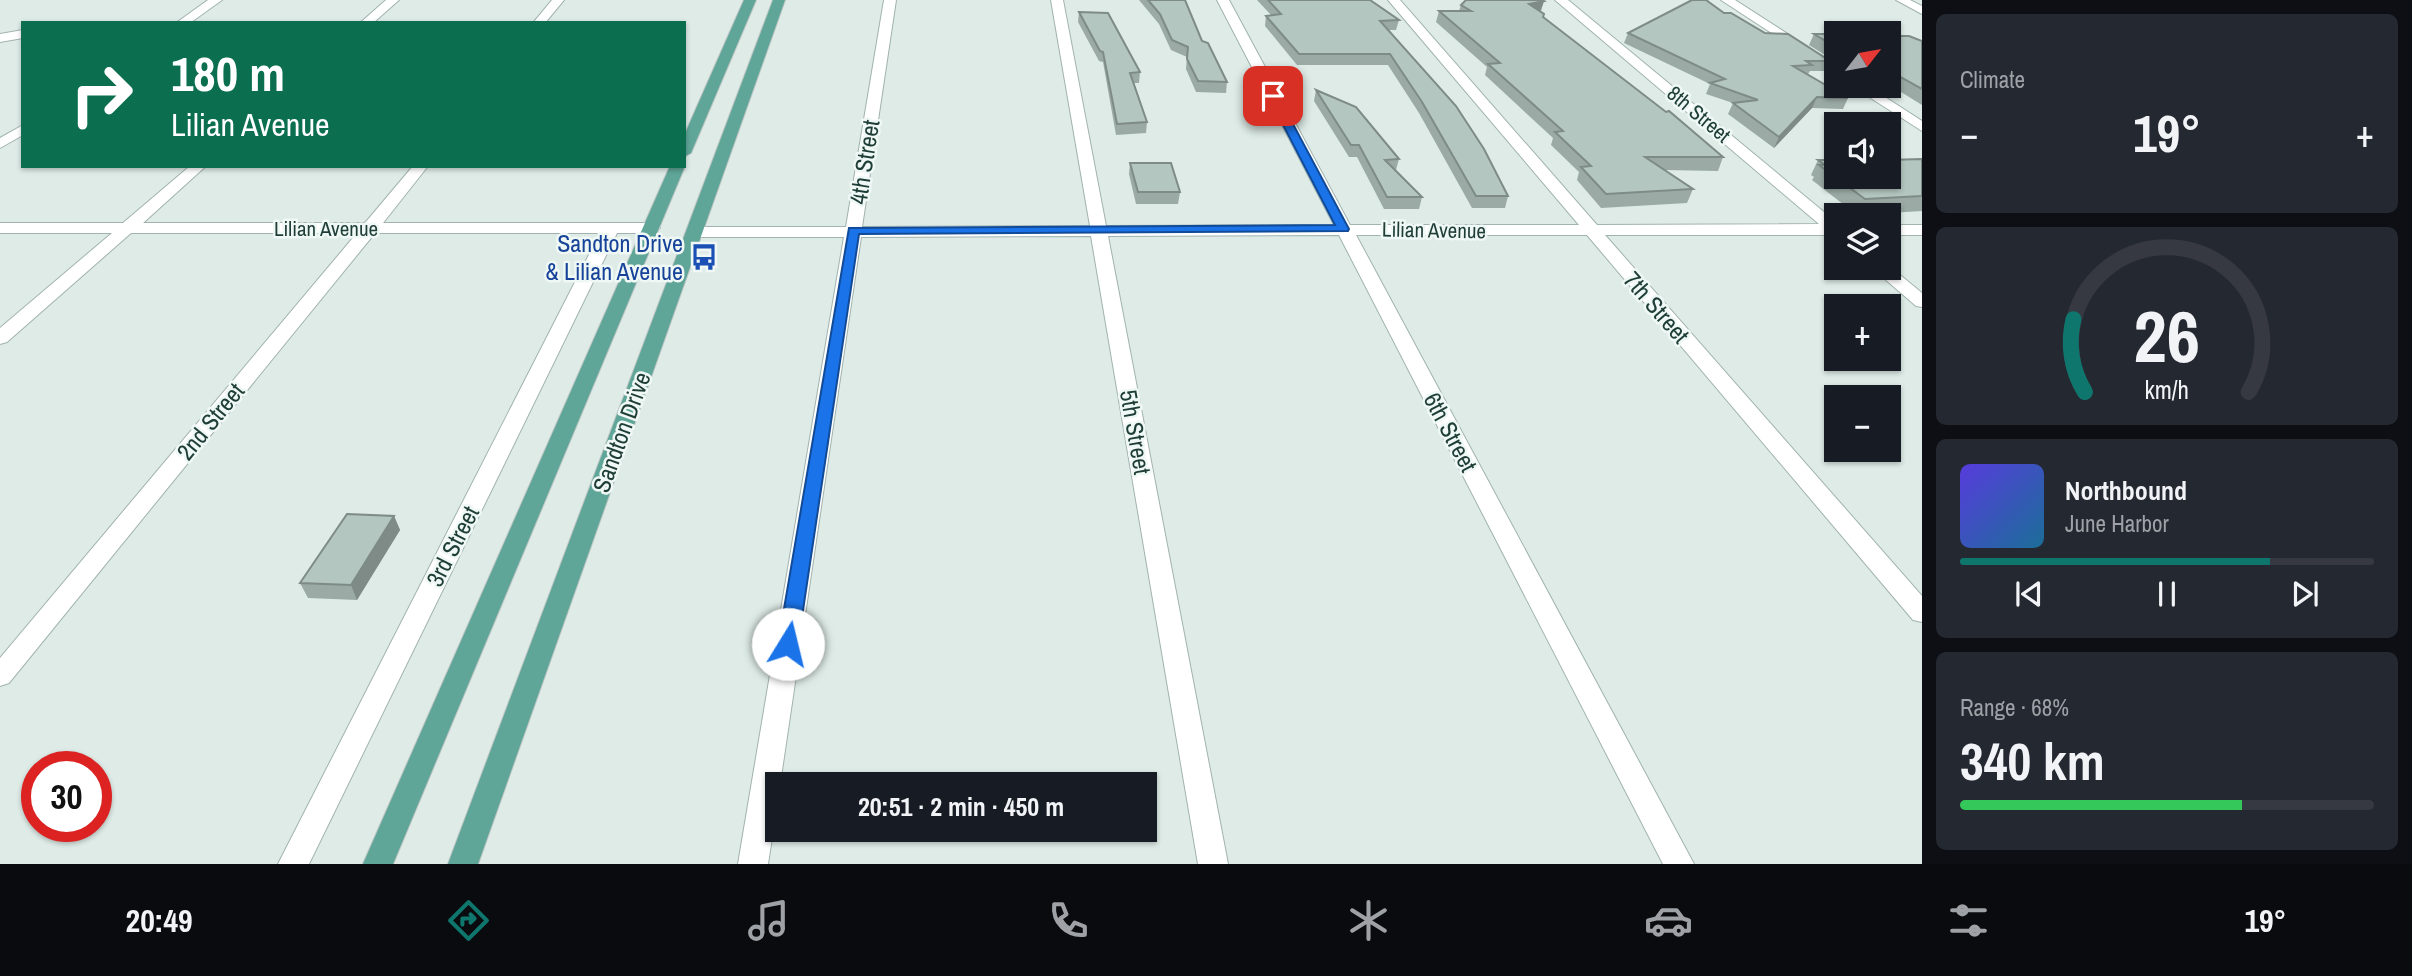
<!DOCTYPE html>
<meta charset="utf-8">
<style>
body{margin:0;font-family:"Archivo Narrow",sans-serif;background:#242831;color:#f1f3f6;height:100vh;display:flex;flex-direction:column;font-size:26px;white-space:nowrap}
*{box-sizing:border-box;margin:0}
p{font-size:23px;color:#9ea1a6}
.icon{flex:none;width:38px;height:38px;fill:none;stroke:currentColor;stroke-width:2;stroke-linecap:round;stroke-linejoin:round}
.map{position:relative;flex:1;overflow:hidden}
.side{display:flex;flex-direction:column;gap:14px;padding:14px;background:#0d0f14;width:490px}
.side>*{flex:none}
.hud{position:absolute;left:21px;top:21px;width:665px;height:147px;border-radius:0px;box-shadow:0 2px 5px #0004;background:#0b6e4f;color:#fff;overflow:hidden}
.needle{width:46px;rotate:59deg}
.buttons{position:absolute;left:1824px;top:21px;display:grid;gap:14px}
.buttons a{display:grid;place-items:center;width:77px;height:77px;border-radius:0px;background:#171b24;box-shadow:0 2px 5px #0004;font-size:35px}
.speed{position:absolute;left:21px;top:751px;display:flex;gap:14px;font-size:35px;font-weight:700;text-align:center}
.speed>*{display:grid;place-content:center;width:91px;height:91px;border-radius:50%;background:#171b24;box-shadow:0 2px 5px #0004;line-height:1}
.speed .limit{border:10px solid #d22;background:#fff;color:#111}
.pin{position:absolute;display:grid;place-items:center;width:60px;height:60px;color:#fff;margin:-30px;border-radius:14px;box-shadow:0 4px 10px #0006}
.me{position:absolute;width:77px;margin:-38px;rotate:9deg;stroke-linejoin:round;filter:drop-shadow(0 0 5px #0008)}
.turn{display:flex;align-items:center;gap:24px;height:147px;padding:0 35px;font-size:32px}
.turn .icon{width:91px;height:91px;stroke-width:2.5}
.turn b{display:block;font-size:49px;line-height:60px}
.big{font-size:52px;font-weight:700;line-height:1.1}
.side .tile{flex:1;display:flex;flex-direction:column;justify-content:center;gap:10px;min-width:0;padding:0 24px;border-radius:10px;background:#242831}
.side .dial{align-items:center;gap:0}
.dial svg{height:182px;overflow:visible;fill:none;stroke:#363941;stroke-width:7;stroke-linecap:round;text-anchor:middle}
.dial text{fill:#f1f3f6;stroke:none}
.song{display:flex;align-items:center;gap:21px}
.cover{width:84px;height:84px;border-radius:10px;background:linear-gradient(135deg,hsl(250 70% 55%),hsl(200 70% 35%))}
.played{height:7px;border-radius:4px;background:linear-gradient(90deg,#0f766e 75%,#363941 75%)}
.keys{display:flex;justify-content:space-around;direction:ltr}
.heat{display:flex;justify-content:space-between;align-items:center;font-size:38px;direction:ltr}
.charge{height:10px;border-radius:5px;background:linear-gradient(90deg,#34c759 68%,#363941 0)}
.trip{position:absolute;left:765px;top:772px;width:392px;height:70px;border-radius:0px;background:#171b24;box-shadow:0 2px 5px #0004;font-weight:700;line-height:70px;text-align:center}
.tabs{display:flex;height:112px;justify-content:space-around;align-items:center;background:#090b0e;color:#9ea1a6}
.tabs .icon{width:49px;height:49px}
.tabs .on{color:#0f766e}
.tabs b{font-size:32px;color:#f1f3f6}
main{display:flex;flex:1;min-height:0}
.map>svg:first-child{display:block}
</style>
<main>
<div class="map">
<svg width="1922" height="864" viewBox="0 0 1922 864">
<rect width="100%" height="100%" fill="#deebe7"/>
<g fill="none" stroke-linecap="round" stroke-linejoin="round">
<defs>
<path id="minor" d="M 208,0 L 222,0 L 190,23 L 176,23 Z
M 386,0 L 399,0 L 373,23 L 360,23 Z
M 552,0 L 564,0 L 545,23 L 533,23 Z
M 884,0 L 896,0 L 862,227 L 1090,226 L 1051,0 L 1063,0 L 1106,226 L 1334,225 L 1217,0 L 1229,0 L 1350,225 L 1579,225 L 1388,0 L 1400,0 L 1597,225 L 1819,224 L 1555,0 L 1568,0 L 1836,222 L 1836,235 L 1605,235 L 1922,596 L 1922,622 L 1913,620 L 1587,235 L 1356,235 L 1694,864 L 1663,864 L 1339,235 L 1108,236 L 1228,864 L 1198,864 L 1091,236 L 861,237 L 780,784 L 777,784 L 777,806 L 768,864 L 738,864 L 844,237 L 695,237 L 687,232 L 695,227 L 846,227 Z
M 1721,0 L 1735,0 L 1836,65 L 1836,75 Z
M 1896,0 L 1910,0 L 1922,6 L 1922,14 Z
M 23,30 L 23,38 L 0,42 L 0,34 Z
M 1852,86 L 1868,86 L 1922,121 L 1922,131 Z
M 23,125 L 23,135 L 0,148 L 0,138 Z
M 190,166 L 206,166 L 143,223 L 365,223 L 413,166 L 428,166 L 383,223 L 652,223 L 660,228 L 652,233 L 617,233 L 309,864 L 278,864 L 600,233 L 375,233 L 9,683 L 0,686 L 0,658 L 357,233 L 131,233 L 7,342 L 0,344 L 0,328 L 112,233 L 0,233 L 0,223 L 123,223 Z
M 1888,225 L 1922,225 L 1922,235 L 1888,235 Z
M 1888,265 L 1922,293 L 1922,307 L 1916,306 L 1872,268 L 1888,268 Z"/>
<path id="major" d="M 744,0 L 756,0 L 691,153 L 684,157 L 684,136 Z
M 773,0 L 785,0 L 478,864 L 448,864 Z
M 684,164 L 685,166 L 393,864 L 363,864 L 670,166 Z"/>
</defs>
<use href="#minor" stroke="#a1b3af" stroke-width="2"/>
<use href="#major" stroke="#bcc5c3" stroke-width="2"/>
<use href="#minor" fill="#fff" fill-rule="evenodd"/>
<use href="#major" fill="#5fa598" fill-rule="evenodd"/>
</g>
<path fill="#9baaa5" d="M 1139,0 L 1185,0 L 1202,41 L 1227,82 L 1226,93 L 1196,92 L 1186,69 L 1187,57 L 1171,50 L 1159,24 Z
M 1257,0 L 1268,0 L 1399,20 L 1396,30 L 1389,30 L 1508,196 L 1505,208 L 1472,208 L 1419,113 L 1388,65 L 1297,65 L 1265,26 L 1266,16 L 1271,15 Z
M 1544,1 L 1541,11 L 1544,14 L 1543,18 L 1723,157 L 1718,171 L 1664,170 L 1693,189 L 1687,203 L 1601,208 L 1577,180 L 1579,172 L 1551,145 L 1553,138 L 1485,75 L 1487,67 L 1436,22 L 1439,11 L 1459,11 L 1461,5 Z
M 1079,12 L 1140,72 L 1139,83 L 1134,83 L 1147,122 L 1146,133 L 1116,135 L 1103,62 L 1099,61 L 1078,22 Z
M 1724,13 L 1765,33 L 1830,61 L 1825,71 L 1810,71 L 1808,74 L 1848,98 L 1843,109 L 1812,108 L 1774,148 L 1728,114 L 1733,103 L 1706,94 L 1710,84 L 1624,43 L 1628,33 Z
M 1814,34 L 1836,34 L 1836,62 L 1809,45 Z
M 1888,36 L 1922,41 L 1922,105 L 1888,84 Z
M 1316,90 L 1399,159 L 1396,170 L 1422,197 L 1419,209 L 1384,209 L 1357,157 L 1349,157 L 1314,101 Z
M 1922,159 L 1922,211 L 1857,215 L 1812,180 L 1814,177 L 1811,175 L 1818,160 Z
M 1130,163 L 1180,192 L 1178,204 L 1136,204 L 1129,174 Z
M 394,516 L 400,530 L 357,600 L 308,598 L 300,583 Z"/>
<path fill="#7e8b86" d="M 1544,1 L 1540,12 L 1529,4 Z
M 1817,97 L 1812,108 L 1774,148 L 1779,137 Z
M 394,516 L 400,530 L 357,600 L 351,585 Z"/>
<path fill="#b4c6c0" stroke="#7e8b86" stroke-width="2" d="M 1148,0 L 1185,0 L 1202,41 L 1208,43 L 1227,82 L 1198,81 L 1187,59 L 1188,47 L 1172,40 L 1160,14 Z
M 1268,0 L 1370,0 L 1399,20 L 1380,21 L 1456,106 L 1484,149 L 1508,196 L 1476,196 L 1422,102 L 1390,54 L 1299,54 L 1266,16 L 1281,14 Z
M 1466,0 L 1542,0 L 1544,1 L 1529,4 L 1544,14 L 1543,17 L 1666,112 L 1669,111 L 1723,157 L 1645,157 L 1693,189 L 1606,194 L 1581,167 L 1591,166 L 1555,132 L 1563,131 L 1488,64 L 1500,63 L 1439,11 L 1471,11 L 1461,5 Z
M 1692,0 L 1706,0 L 1724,13 L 1731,13 L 1765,33 L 1788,34 L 1830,61 L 1806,61 L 1812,65 L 1793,66 L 1848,98 L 1817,97 L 1779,137 L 1733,103 L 1758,100 L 1710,83 L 1725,79 L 1628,33 Z
M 1079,12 L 1108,13 L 1140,72 L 1130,73 L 1147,122 L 1117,124 L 1103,52 L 1100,51 Z
M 1814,34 L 1836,34 L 1836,47 Z
M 1888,36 L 1909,36 L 1922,41 L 1922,89 L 1888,70 Z
M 1316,90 L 1356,107 L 1399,159 L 1385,160 L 1422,197 L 1387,197 L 1359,145 L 1351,145 Z
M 1922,159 L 1922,196 L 1865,199 L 1819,165 L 1825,165 L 1818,160 L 1836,160 L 1836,177 L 1888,177 L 1888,160 Z
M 1130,163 L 1171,163 L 1180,192 L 1138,192 Z
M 347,514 L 394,516 L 351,585 L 300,583 Z"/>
<path fill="#1a73e8" stroke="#114b97" stroke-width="2" d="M 1269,93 L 1278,96 L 1349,229 L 1348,231 L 859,234 L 798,644 L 795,649 L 788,651 L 781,649 L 778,644 L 849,228 L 1335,225 L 1268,96 Z"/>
<defs>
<symbol id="bus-bare" viewBox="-9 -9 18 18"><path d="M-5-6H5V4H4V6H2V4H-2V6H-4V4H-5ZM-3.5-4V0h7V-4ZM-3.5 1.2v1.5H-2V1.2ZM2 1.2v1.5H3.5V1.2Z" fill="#1a4fb4" stroke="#eff8f4" stroke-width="2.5" paint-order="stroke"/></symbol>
</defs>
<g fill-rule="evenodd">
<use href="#bus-bare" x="685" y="238" width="38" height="38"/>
</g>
<g text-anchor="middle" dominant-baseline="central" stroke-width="5" stroke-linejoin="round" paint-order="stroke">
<g font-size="21" fill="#1e3d37" stroke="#eff8f4">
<text transform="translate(1699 114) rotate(40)">8th Street</text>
<text x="326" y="228">Lilian Avenue</text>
<text transform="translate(1434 230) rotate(1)">Lilian Avenue</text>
</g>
<g font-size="24" fill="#1e3d37" stroke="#eff8f4">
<text transform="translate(864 162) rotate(-81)">4th Street</text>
<text transform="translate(1657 307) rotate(49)">7th Street</text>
<text transform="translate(210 421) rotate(-51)">2nd Street</text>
<text transform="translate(621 432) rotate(-70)">Sandton Drive</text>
<text transform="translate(1136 432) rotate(80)">5th Street</text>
<text transform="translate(1451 432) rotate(62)">6th Street</text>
<text transform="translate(452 546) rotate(-63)">3rd Street</text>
</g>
<g font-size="24" fill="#164399" stroke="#eff8f4" text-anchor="end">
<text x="683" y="243">Sandton Drive<tspan x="683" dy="28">&amp; Lilian Avenue</tspan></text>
</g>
</g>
</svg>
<div class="buttons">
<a><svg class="needle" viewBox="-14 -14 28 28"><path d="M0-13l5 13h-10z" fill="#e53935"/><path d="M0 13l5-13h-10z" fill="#9ea1a6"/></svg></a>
<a><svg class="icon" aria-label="sound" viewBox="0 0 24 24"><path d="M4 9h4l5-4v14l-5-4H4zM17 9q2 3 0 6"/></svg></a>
<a><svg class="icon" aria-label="layers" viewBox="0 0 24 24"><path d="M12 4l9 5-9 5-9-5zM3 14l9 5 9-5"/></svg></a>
<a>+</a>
<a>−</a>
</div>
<div class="speed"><div class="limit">30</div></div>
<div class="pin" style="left:1273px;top:96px;background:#d93025"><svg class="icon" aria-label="arrive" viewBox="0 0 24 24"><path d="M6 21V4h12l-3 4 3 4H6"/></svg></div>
<svg class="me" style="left:788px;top:644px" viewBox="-20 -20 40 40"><circle r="19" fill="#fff"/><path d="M0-13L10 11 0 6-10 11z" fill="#1a73e8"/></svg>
<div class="trip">20:51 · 2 min · 450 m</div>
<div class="hud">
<div class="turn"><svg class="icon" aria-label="right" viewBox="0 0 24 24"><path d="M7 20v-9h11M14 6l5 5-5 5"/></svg><div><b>180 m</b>Lilian Avenue</div></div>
</div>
</div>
<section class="side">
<div class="tile"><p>Climate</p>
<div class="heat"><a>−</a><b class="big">19°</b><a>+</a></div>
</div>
<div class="tile dial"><svg viewBox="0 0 100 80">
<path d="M14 69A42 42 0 1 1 86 69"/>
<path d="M14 69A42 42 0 0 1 9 37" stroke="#0f766e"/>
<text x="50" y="56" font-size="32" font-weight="700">26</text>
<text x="50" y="72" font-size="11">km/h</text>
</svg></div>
<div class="tile">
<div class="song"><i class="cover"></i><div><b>Northbound</b><p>June Harbor</p></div></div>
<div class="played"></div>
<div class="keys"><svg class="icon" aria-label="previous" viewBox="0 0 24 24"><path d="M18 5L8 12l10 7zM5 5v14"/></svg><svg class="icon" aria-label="pause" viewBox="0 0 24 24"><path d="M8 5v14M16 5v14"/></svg><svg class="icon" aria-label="next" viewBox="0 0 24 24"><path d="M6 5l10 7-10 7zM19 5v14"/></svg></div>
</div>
<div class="tile"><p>Range · 68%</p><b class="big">340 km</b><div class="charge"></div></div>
</section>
</main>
<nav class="tabs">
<b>20:49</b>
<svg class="icon on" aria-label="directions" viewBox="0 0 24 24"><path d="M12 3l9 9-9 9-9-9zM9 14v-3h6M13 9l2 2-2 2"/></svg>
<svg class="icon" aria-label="music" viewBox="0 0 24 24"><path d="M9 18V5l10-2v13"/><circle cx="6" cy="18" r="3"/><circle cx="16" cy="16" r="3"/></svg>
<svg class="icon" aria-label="phone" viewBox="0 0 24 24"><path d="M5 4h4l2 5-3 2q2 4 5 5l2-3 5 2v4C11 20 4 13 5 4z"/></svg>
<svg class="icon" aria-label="climate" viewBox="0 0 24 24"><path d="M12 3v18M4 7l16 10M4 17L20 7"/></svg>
<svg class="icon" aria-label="car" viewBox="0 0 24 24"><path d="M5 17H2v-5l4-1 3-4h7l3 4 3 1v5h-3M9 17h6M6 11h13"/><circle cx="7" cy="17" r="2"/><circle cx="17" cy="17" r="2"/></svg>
<svg class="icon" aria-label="filters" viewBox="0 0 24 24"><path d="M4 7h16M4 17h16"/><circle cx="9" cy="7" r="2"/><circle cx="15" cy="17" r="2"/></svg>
<b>19°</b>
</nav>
